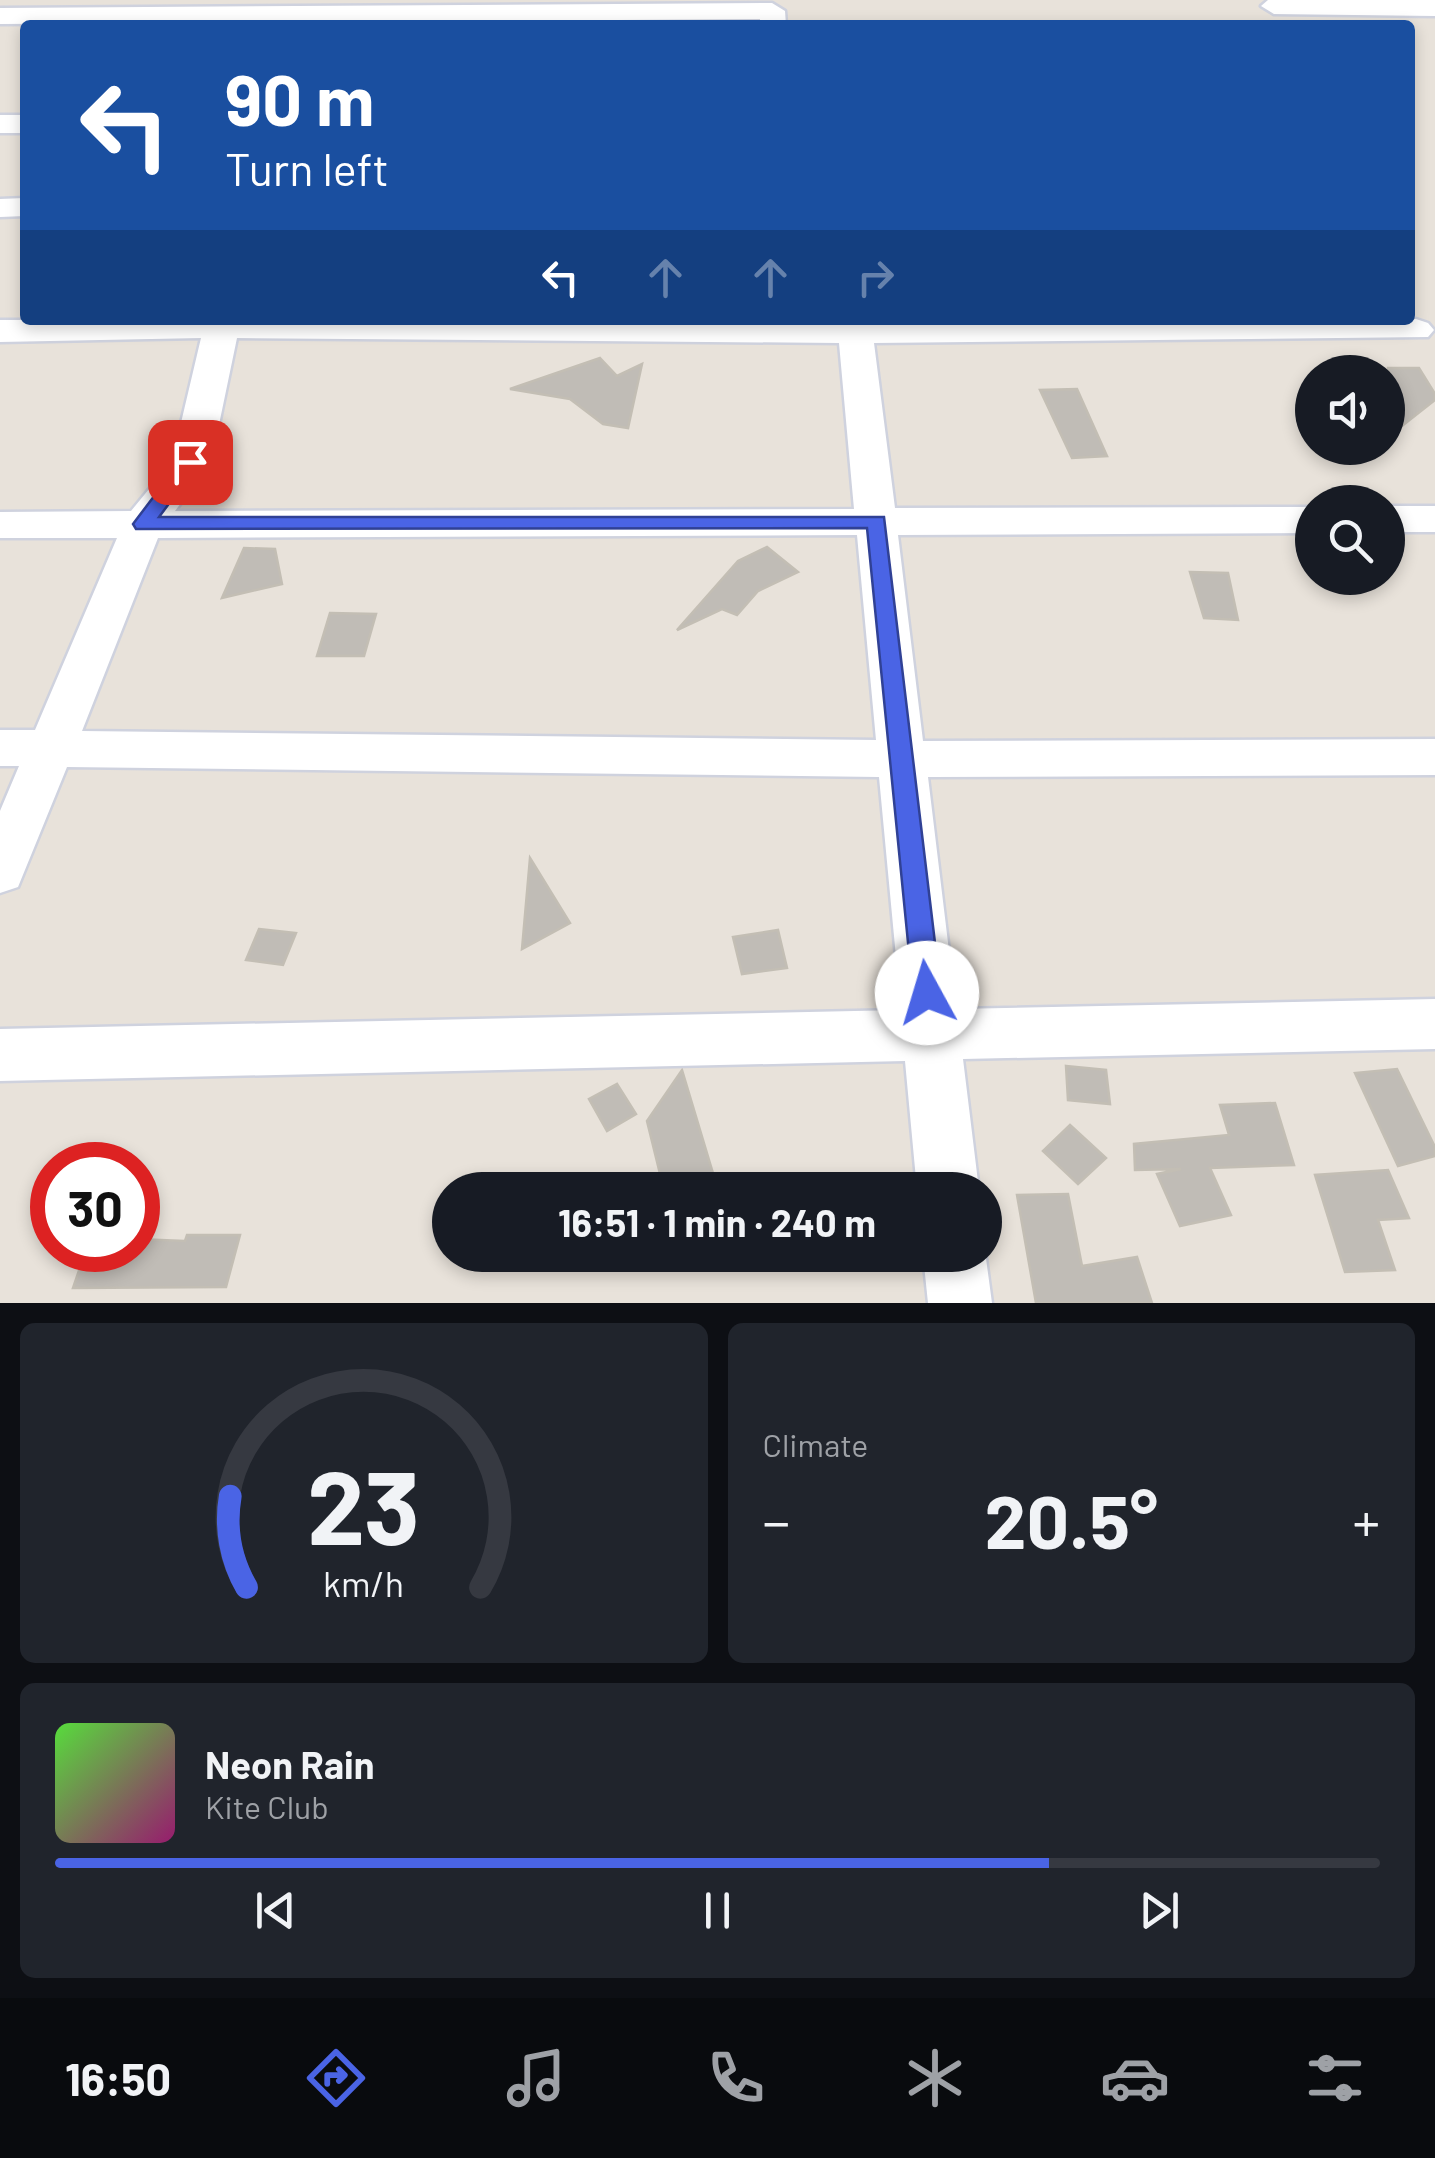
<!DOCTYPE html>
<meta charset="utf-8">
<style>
body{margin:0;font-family:Barlow,sans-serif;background:#20242c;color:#f1f3f6;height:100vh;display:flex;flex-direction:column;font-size:38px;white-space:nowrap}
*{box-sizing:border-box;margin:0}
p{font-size:32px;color:#9ea1a6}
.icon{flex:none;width:55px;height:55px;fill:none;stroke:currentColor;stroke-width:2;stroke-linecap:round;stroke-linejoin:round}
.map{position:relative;height:1303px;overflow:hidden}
.details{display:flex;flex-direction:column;gap:20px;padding:20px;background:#0d0f14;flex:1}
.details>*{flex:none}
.top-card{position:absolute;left:20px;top:20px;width:1395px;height:305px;border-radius:10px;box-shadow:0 5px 15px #0003;background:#1a4fa0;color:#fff;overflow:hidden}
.fabs{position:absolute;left:1295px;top:355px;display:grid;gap:20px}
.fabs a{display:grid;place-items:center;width:110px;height:110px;border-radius:50%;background:#171b24;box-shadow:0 5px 15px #0003;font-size:50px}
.speed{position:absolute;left:30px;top:1142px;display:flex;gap:20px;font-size:50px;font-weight:700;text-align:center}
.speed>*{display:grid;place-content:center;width:130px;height:130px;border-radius:50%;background:#171b24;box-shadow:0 5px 15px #0003;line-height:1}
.speed .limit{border:15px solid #d22;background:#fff;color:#111}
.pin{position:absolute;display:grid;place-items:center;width:85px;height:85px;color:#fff;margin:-42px;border-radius:20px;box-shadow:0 5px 15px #0006}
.me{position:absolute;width:110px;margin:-55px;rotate:354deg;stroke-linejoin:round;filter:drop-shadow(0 0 8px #0008)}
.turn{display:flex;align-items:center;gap:35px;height:210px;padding:0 40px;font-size:45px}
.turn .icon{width:130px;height:130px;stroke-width:2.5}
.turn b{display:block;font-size:70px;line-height:85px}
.lanes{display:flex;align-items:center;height:95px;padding:0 40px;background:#0003;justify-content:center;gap:50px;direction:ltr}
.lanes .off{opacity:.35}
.big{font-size:75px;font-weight:700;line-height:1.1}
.details .widget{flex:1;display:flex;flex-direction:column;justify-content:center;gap:15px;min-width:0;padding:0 35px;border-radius:15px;background:#20242c}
.details .dial{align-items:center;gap:0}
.dial svg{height:260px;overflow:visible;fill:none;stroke:#363941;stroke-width:7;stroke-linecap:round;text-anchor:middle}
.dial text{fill:#f1f3f6;stroke:none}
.song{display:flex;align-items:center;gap:30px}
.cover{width:120px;height:120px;border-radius:15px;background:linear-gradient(135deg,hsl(110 70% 55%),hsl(320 70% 35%))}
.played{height:10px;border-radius:5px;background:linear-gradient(90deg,#4a64e5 75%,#363941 75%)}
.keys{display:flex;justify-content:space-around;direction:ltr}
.heat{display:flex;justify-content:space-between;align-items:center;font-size:55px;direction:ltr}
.details .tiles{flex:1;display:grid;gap:20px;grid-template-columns:1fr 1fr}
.widget:last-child{grid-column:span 2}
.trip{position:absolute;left:432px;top:1172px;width:570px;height:100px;border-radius:50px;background:#171b24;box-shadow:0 5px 15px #0003;font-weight:700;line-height:100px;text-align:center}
.menu{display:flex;height:160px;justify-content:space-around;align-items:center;background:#090b0e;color:#9ea1a6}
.menu .icon{width:70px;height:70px}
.menu .selected{color:#4a64e5}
.menu b{font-size:45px;color:#f1f3f6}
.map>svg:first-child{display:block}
</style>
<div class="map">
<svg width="1435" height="1303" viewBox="0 0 1435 1303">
<rect width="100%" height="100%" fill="#e8e2da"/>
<path fill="#c0bcb6" stroke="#c3beb4" stroke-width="2.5" d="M 600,358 L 617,376 L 642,364 L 628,428 L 603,424 L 570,399 L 510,389 Z
M 1388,368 L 1419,368 L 1435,394 L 1435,400 L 1388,437 Z
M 1077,389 L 1107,456 L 1072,458 L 1040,390 Z
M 767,547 L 798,572 L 758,591 L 737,615 L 722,609 L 677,630 L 738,561 Z
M 244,548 L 275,549 L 282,584 L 222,598 Z
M 1190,572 L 1228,573 L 1238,620 L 1204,618 Z
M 330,613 L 376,614 L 364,656 L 317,656 Z
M 530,858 L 570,923 L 522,949 Z
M 259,929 L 296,933 L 283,965 L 246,960 Z
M 778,930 L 787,968 L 742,974 L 733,937 Z
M 1066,1066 L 1106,1070 L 1110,1104 L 1068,1100 Z
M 1397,1069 L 1435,1147 L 1435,1156 L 1398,1166 L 1355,1073 Z
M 682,1070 L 718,1190 L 664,1190 L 647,1121 Z
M 617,1084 L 636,1114 L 607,1131 L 589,1099 Z
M 1275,1103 L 1294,1165 L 1210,1168 L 1231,1215 L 1180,1226 L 1157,1174 L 1181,1169 L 1135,1170 L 1134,1144 L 1229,1135 L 1220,1105 Z
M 1070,1125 L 1106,1158 L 1078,1184 L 1043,1151 Z
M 1388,1170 L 1409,1218 L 1378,1220 L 1395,1270 L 1345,1272 L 1315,1175 Z
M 1068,1194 L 1082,1266 L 1137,1257 L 1152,1303 L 1036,1303 L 1017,1195 Z
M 187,1235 L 240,1235 L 226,1287 L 73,1288 L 86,1250 L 138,1250 L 138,1239 L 185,1241 Z"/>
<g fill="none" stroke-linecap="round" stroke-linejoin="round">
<defs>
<path id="minor" d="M 1435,0 L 1435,16 L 1274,14 L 1261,6 L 1268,0 Z
M 772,3 L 785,11 L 786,25 L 760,25 L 760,19 L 0,24 L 0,8 Z
M 0,115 L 25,115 L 25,133 L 0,133 Z
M 25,198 L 25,216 L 0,217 L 0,199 Z
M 1416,319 L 1428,323 L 1434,330 L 1428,337 L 874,343 L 895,508 L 1312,507 L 1312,533 L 898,535 L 923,741 L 1435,739 L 1435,775 L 928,777 L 956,1009 L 1435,999 L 1435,1049 L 963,1059 L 979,1190 L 917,1190 L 905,1061 L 0,1081 L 0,1029 L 901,1010 L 879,777 L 67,767 L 18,887 L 0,893 L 0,811 L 19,766 L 0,766 L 0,730 L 35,730 L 117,538 L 0,538 L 0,512 L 131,511 L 172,461 L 201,338 L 0,342 L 0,320 ZM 237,338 L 839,343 L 854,509 L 175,511 L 211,463 ZM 857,535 L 876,740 L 82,731 L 158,538 Z
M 1388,506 L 1435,506 L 1435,532 L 1388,532 Z
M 985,1251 L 992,1303 L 928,1303 L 923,1255 L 985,1255 Z"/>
</defs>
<use href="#minor" stroke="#cfd2de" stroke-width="5"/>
<use href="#minor" fill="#fff" fill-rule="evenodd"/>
</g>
<path fill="#4a64e5" stroke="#304195" stroke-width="2.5" d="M 190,456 L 200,462 L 159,517 L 884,517 L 941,993 L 937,1002 L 927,1005 L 917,1002 L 913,993 L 867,528 L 136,529 L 133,524 L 136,520 L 183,458 Z"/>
</svg>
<div class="fabs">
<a><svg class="icon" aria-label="sound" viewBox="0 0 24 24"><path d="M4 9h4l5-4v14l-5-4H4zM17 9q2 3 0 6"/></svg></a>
<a><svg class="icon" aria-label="search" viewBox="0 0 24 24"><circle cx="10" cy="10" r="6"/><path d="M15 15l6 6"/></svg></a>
</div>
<div class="speed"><div class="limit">30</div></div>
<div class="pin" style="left:190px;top:462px;background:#d93025"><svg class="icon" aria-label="arrive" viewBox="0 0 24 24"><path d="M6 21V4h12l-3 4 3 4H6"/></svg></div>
<svg class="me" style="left:927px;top:993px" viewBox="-20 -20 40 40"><circle r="19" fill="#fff"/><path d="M0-13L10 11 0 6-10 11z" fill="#4a64e5"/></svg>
<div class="trip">16:51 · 1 min · 240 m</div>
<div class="top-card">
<div class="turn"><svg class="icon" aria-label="left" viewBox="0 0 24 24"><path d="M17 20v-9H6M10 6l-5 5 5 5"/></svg><div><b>90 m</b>Turn left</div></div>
<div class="lanes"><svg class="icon" aria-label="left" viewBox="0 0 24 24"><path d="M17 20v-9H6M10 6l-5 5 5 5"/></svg><svg class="icon off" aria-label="ahead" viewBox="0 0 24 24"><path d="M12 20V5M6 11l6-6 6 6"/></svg><svg class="icon off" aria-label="ahead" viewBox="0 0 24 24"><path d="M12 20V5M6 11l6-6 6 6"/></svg><svg class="icon off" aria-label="right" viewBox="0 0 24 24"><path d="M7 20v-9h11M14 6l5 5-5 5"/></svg></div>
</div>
</div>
<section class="details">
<div class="tiles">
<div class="widget dial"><svg viewBox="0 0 100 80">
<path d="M14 69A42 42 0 1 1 86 69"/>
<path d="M14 69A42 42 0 0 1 9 41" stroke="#4a64e5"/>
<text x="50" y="56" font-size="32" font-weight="700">23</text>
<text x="50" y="72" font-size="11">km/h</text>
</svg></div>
<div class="widget"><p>Climate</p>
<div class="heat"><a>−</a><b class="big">20.5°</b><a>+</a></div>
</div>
<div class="widget">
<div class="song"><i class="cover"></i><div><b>Neon Rain</b><p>Kite Club</p></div></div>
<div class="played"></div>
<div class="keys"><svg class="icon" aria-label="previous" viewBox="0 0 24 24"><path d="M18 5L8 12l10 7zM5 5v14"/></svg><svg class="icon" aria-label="pause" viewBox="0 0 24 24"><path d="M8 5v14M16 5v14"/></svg><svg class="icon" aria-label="next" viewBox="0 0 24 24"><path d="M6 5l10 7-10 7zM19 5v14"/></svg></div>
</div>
</div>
</section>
<nav class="menu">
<b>16:50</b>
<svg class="icon selected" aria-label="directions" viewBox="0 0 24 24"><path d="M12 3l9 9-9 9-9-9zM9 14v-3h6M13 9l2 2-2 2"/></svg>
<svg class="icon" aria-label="music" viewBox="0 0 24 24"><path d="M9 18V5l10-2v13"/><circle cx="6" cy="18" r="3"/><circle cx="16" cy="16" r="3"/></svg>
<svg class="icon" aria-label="phone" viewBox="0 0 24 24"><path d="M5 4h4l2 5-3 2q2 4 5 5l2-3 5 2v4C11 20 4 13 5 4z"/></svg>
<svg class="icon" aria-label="climate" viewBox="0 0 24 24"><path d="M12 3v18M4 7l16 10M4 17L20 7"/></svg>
<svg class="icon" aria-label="car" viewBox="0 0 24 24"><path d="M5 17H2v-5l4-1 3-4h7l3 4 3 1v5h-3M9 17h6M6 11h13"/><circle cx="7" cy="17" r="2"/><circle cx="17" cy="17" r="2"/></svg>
<svg class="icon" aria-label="filters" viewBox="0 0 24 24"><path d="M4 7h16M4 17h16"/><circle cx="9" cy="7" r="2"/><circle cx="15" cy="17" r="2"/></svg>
</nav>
